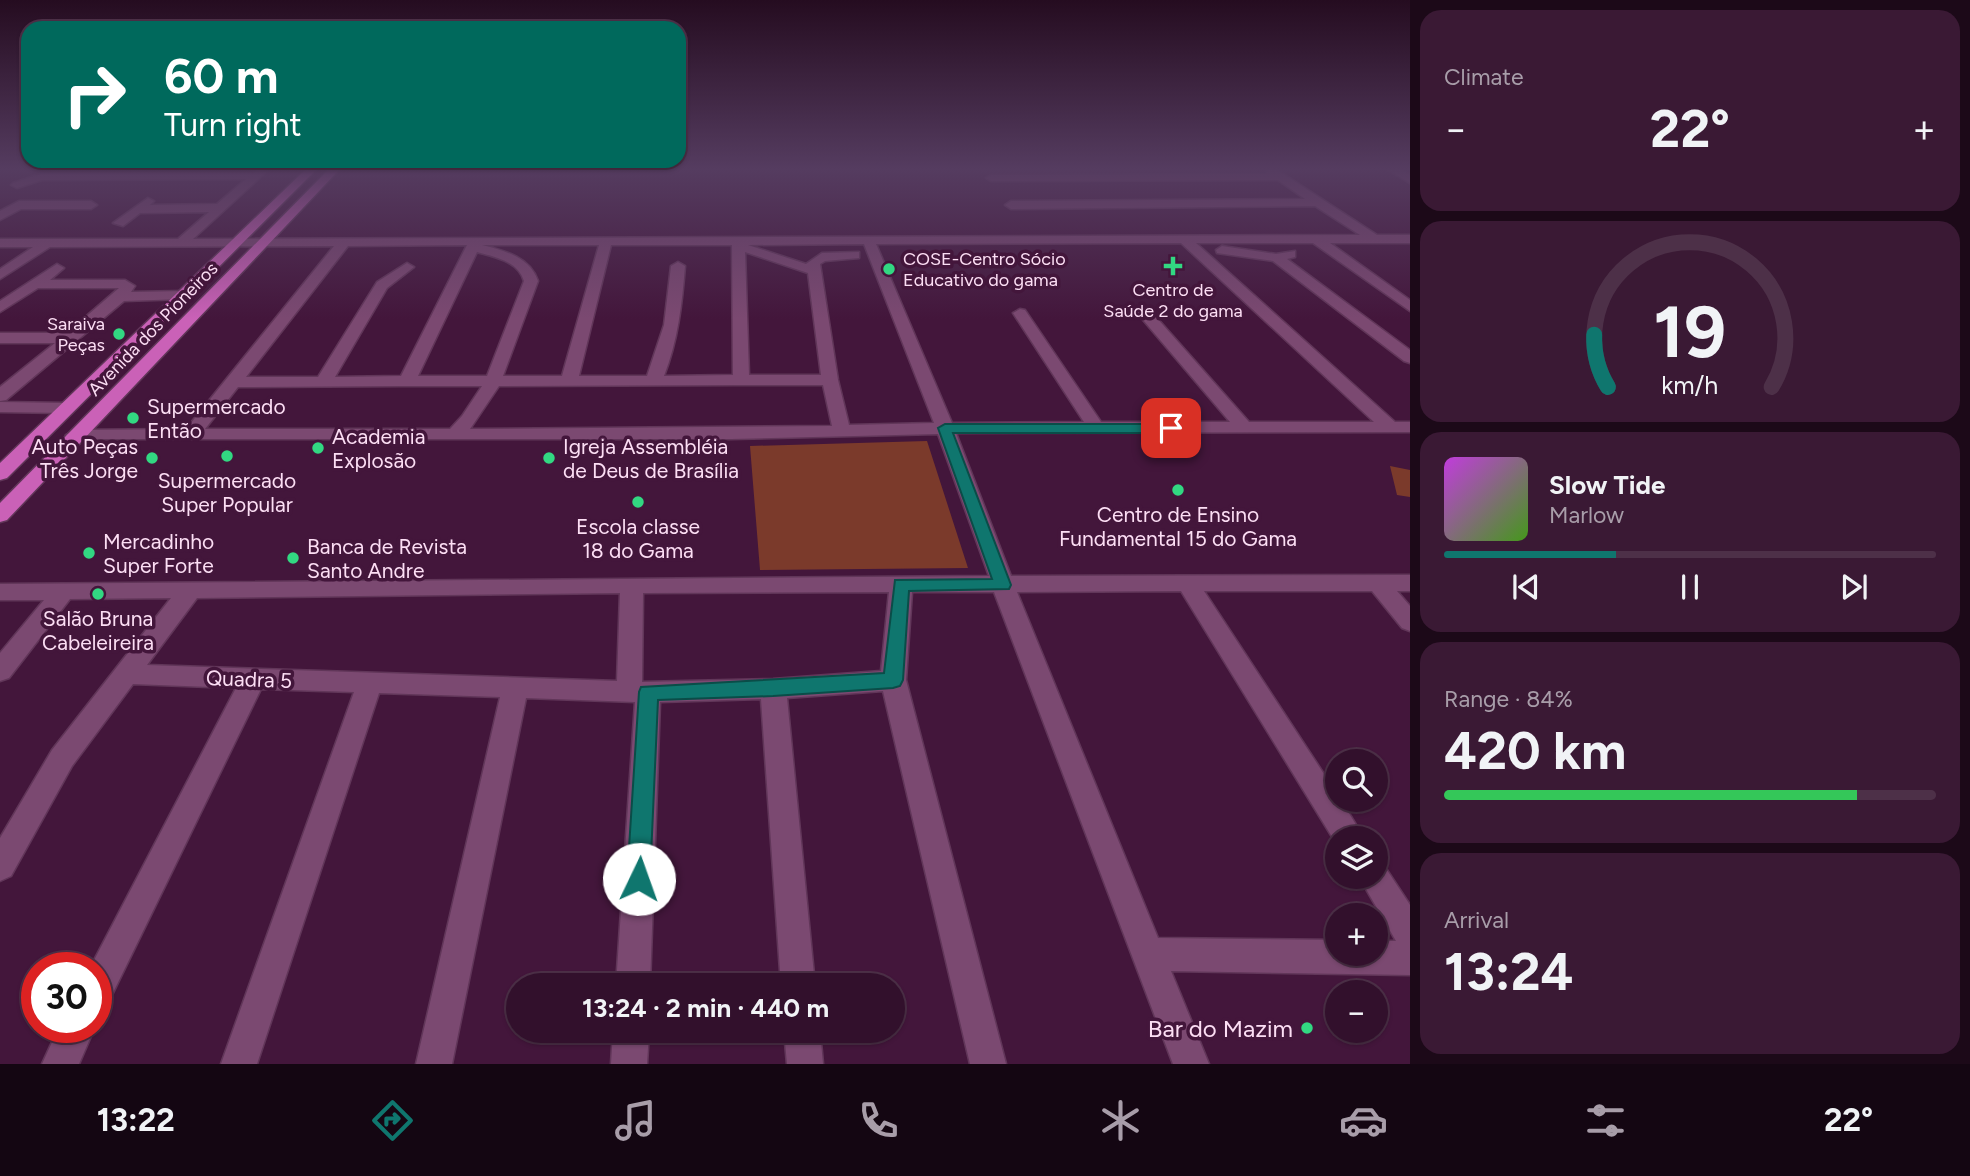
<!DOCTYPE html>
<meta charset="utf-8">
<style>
body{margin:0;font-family:Figtree,sans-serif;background:#3a1934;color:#f1f3f6;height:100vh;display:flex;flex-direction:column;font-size:26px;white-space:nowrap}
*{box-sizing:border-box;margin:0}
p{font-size:23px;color:#a89da9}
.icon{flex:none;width:38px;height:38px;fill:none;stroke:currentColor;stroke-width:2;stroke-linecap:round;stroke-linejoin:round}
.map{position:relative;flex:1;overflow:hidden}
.sheet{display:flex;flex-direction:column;gap:10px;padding:10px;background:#1c0918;width:560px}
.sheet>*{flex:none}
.banner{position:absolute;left:21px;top:21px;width:665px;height:147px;border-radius:21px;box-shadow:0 2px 5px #0004,0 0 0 2px #4d3048;background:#00695c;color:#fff;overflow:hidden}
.fabs{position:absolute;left:1325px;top:749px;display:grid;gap:14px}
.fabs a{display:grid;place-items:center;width:63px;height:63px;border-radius:50%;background:#32102c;box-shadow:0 2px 5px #0004,0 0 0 2px #4d3048;font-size:35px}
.speed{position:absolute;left:21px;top:952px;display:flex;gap:14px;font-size:35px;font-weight:700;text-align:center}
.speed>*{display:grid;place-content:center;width:91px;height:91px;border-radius:50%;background:#32102c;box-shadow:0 2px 5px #0004,0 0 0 2px #4d3048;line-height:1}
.speed .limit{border:10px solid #d22;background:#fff;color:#111}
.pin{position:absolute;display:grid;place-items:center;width:60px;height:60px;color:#fff;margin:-30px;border-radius:14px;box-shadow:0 4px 10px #0006}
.me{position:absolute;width:77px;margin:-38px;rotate:3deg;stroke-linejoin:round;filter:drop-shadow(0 0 5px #0008)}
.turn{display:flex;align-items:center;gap:24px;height:147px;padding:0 28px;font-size:32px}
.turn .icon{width:91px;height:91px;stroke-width:2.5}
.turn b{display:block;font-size:49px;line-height:60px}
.big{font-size:52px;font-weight:700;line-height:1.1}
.sheet .tile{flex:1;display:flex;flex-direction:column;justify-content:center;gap:10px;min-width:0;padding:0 24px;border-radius:21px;background:#3a1934}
.sheet .dial{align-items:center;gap:0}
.dial svg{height:182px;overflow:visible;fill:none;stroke:#4d3048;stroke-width:7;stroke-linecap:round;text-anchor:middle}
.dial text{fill:#f1f3f6;stroke:none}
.song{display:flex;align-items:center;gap:21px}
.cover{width:84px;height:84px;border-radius:10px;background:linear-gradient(135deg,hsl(290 70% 55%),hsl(100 70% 35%))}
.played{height:7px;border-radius:4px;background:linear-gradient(90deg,#0f766e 35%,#4d3048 35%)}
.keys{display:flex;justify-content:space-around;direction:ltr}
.heat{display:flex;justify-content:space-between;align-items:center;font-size:38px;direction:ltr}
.charge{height:10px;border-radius:5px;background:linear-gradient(90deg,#34c759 84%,#4d3048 0)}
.trip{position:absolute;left:506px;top:973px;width:399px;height:70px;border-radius:35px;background:#32102c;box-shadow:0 2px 5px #0004,0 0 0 2px #4d3048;font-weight:700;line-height:70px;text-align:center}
.menu{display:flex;height:112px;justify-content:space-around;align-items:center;background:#140612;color:#a89da9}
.menu .icon{width:49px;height:49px}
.menu .active{color:#0f766e}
.menu b{font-size:32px;color:#f1f3f6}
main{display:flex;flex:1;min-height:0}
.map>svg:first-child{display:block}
</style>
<main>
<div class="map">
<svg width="1410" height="1064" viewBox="0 0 1410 1064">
<rect width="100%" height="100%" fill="#43163b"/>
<path fill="#7b3a2b" d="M 927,441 L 968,568 L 760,570 L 750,446 Z
M 1390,466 L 1410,470 L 1410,497 L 1397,495 Z"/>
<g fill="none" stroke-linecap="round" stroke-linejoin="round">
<defs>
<path id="minor" d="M 257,170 L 266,172 L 193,239 L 1360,235 L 1315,206 L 1011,209 L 1005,205 L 1011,201 L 1305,199 L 1278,180 L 991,181 L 986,178 L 991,175 L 1268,174 L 1266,170 L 1277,170 L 1285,175 L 1377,235 L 1410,235 L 1410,243 L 1330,243 L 1410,300 L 1410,311 L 1313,243 L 1196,243 L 1395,422 L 1410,422 L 1410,432 L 956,433 L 1011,576 L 1410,575 L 1410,591 L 1397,591 L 1410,606 L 1410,631 L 1402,628 L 1372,591 L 1204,591 L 1337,794 L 1337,800 L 1341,800 L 1364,838 L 1337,838 L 1337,845 L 1181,591 L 1017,592 L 1158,938 L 1337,940 L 1337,954 L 1376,954 L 1376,941 L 1396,941 L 1359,877 L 1376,877 L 1376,863 L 1385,867 L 1410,905 L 1410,975 L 1171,971 L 1209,1064 L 1173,1064 L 994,592 L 912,592 L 906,680 L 1006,1064 L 970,1064 L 883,691 L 787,698 L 815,985 L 781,985 L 761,699 L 660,702 L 650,985 L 616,985 L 635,702 L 526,698 L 452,1064 L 416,1064 L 500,697 L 379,693 L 257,1064 L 221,1064 L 354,692 L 261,689 L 108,1003 L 96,1008 L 96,968 L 90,968 L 236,688 L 133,684 L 72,766 L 11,876 L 0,881 L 0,838 L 52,750 L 171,598 L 70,599 L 9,678 L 0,681 L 0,653 L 44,600 L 0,600 L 0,584 L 989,576 L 938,434 L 731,439 L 69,439 L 66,435 L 75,430 L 186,429 L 334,246 L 50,247 L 0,279 L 0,269 L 33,247 L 0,247 L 0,239 L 178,239 L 209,212 L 140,213 L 123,226 L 113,223 L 148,198 L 154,201 L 150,205 L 217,204 L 246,179 L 42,180 L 17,188 L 11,185 L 13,183 L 41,174 L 254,173 ZM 1181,243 L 1374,422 L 1249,422 L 1148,308 L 1138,308 L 1136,311 L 1138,314 L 1230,422 L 1101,422 L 1025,310 L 1020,309 L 1013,313 L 1084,422 L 952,423 L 876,244 ZM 864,244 L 934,423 L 849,425 L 838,380 L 820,264 L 825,261 L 859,258 L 859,252 L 822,253 L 806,264 L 748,245 ZM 467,245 L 401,376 L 335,377 L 387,288 L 414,267 L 407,263 L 377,282 L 318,377 L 246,377 L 348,246 ZM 482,245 L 599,245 L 562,376 L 503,376 L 538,281 C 530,257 505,251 482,245 ZM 611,245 L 732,245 L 733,375 L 664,376 C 678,340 682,304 685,266 L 678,262 L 671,266 L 664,325 L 647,376 L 579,376 ZM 477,252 C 495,257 518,261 524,281 L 487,376 L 418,376 ZM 745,252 L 808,273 L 821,375 L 749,375 ZM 735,385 L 823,385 L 832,426 L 470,429 L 499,386 ZM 400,386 L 482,386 L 462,416 L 450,429 L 205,429 L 238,387 ZM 889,592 L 881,671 L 773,679 L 642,682 L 643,593 ZM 620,593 L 617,681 L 147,665 L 197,598 Z
M 1388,170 L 1401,170 L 1410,175 L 1410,183 Z
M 19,201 L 91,201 L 97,205 L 91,209 L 21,209 L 0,220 L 0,211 Z
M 1222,246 L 1276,254 L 1295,251 L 1295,257 L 1287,259 L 1410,350 L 1410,363 L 1404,361 L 1273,261 L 1217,253 L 1216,250 Z
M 57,264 L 64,268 L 50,280 L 125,280 L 135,286 L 131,292 L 184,291 L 191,295 L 184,299 L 124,301 L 6,400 L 0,401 L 0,387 L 55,343 L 0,343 L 0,333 L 67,333 L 119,288 L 38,288 L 0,312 L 0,301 Z
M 0,402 L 66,403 L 75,408 L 66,413 L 0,412 Z
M 59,1027 L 95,1027 L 79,1064 L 42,1064 Z
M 613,1031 L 649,1031 L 647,1064 L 611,1064 Z
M 784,1031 L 820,1031 L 823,1064 L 787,1064 Z"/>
<path id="major" d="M 305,170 L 316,170 L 7,478 L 0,480 L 0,463 Z
M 328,170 L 339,170 L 7,520 L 0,522 L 0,503 Z"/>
</defs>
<use href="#minor" stroke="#613659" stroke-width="3"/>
<use href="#major" stroke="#613659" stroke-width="3"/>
<use href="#minor" fill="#7b4971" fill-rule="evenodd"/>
<use href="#major" fill="#ca61b7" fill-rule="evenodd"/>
</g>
<linearGradient id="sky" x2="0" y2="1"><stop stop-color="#250c20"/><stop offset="0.53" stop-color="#553c60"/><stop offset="1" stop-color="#553c60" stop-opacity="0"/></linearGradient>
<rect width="1410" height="319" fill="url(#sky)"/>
<path fill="#0f766e" stroke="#0a4d48" stroke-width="2" d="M 945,424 L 1171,424 L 1178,428 L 1171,433 L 953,433 L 1011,585 L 1009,589 L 909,591 L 903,680 L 900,686 L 893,688 L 773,696 L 658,700 L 650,879 L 647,887 L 639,890 L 630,887 L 627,879 L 639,692 L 641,687 L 884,673 L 895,580 L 992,579 L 938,428 Z"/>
<g fill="#32d882" stroke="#43163b" stroke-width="2.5">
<path d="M1169.5 255.5h7v7h7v7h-7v7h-7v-7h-7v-7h7z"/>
<circle cx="889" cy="269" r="7"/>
<circle cx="119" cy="334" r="7"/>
<circle cx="133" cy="418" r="7"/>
<circle cx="318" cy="448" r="7"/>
<circle cx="227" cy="456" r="7"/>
<circle cx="152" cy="458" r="7"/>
<circle cx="549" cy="458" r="7"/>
<circle cx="1178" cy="490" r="7"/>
<circle cx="638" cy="502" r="7"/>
<circle cx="89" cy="553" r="7"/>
<circle cx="293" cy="558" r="7"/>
<circle cx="98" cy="594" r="7"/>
<circle cx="1307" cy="1028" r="7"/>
</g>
<g text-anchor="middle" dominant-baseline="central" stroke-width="7" stroke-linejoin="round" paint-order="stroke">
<g font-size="18" fill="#fcdef4" stroke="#43163b" text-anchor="start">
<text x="903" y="259">COSE-Centro Sócio<tspan x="903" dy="21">Educativo do gama</tspan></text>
<text x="1173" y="290" text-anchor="middle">Centro de<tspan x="1173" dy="21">Saúde 2 do gama</tspan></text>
<text x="105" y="324" text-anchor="end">Saraiva<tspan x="105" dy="21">Peças</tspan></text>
</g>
<g font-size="18" fill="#fcdef4" stroke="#43163b">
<text transform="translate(153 329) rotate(-46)">Avenida dos Pioneiros</text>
</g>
<g font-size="21" fill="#fcdef4" stroke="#43163b" text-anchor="start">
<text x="147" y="406">Supermercado<tspan x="147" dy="24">Então</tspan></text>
<text x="332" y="436">Academia<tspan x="332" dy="24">Explosão</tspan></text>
<text x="138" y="446" text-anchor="end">Auto Peças<tspan x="138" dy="24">Três Jorge</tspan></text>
<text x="563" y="446">Igreja Assembléia<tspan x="563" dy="24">de Deus de Brasília</tspan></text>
<text x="227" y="480" text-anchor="middle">Supermercado<tspan x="227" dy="24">Super Popular</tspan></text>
<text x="1178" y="514" text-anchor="middle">Centro de Ensino<tspan x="1178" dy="24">Fundamental 15 do Gama</tspan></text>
<text x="638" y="526" text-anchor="middle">Escola classe<tspan x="638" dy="24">18 do Gama</tspan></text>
<text x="103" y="541">Mercadinho<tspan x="103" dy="24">Super Forte</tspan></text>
<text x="307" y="546">Banca de Revista<tspan x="307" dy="24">Santo Andre</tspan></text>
<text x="98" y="618" text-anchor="middle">Salão Bruna<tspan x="98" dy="24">Cabeleireira</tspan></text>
</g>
<g font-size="21" fill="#fcdef4" stroke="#43163b">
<text transform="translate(249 679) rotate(2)">Quadra 5</text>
</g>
<g font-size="24" fill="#fcdef4" stroke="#43163b" text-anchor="end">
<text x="1293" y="1028">Bar do Mazim</text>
</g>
</g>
</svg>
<div class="fabs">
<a><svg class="icon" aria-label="search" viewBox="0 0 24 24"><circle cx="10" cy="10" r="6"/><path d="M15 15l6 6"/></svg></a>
<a><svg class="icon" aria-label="layers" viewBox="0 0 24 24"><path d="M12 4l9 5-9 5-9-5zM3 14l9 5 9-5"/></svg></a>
<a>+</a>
<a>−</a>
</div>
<div class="speed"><div class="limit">30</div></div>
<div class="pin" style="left:1171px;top:428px;background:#d93025"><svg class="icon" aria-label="arrive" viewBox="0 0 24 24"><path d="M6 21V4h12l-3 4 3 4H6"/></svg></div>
<svg class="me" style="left:639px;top:879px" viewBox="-20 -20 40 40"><circle r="19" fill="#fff"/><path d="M0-13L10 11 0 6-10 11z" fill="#0f766e"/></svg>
<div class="trip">13:24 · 2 min · 440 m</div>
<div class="banner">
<div class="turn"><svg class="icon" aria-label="right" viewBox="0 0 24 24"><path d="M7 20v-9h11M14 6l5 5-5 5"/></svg><div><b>60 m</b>Turn right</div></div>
</div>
</div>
<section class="sheet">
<div class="tile"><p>Climate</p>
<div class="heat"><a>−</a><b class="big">22°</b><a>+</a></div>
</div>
<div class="tile dial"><svg viewBox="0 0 100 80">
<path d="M14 69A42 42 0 1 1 86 69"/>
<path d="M14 69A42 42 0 0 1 8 46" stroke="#0f766e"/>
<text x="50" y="56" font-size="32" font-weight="700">19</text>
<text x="50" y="72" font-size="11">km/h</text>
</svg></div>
<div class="tile">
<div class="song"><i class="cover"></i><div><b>Slow Tide</b><p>Marlow</p></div></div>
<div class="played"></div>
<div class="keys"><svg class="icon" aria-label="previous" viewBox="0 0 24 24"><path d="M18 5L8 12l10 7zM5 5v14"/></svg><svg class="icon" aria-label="pause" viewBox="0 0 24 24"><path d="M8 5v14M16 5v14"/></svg><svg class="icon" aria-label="next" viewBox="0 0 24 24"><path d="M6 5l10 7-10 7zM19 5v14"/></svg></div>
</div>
<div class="tile"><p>Range · 84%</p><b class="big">420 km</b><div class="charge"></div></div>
<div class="tile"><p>Arrival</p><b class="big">13:24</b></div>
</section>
</main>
<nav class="menu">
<b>13:22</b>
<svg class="icon active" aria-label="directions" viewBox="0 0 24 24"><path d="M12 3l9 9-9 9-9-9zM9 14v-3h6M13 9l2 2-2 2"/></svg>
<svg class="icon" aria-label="music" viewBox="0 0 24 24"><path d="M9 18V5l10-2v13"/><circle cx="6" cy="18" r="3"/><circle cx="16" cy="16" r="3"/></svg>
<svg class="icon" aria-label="phone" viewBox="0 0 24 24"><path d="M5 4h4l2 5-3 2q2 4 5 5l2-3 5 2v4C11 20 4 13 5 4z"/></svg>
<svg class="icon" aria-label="climate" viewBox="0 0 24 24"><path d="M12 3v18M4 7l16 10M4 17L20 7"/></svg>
<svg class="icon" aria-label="car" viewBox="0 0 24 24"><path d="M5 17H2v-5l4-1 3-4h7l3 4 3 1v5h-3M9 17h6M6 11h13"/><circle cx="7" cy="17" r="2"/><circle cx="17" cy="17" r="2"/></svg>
<svg class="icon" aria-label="filters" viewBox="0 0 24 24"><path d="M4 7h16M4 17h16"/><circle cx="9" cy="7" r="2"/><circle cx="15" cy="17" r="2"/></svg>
<b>22°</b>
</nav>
